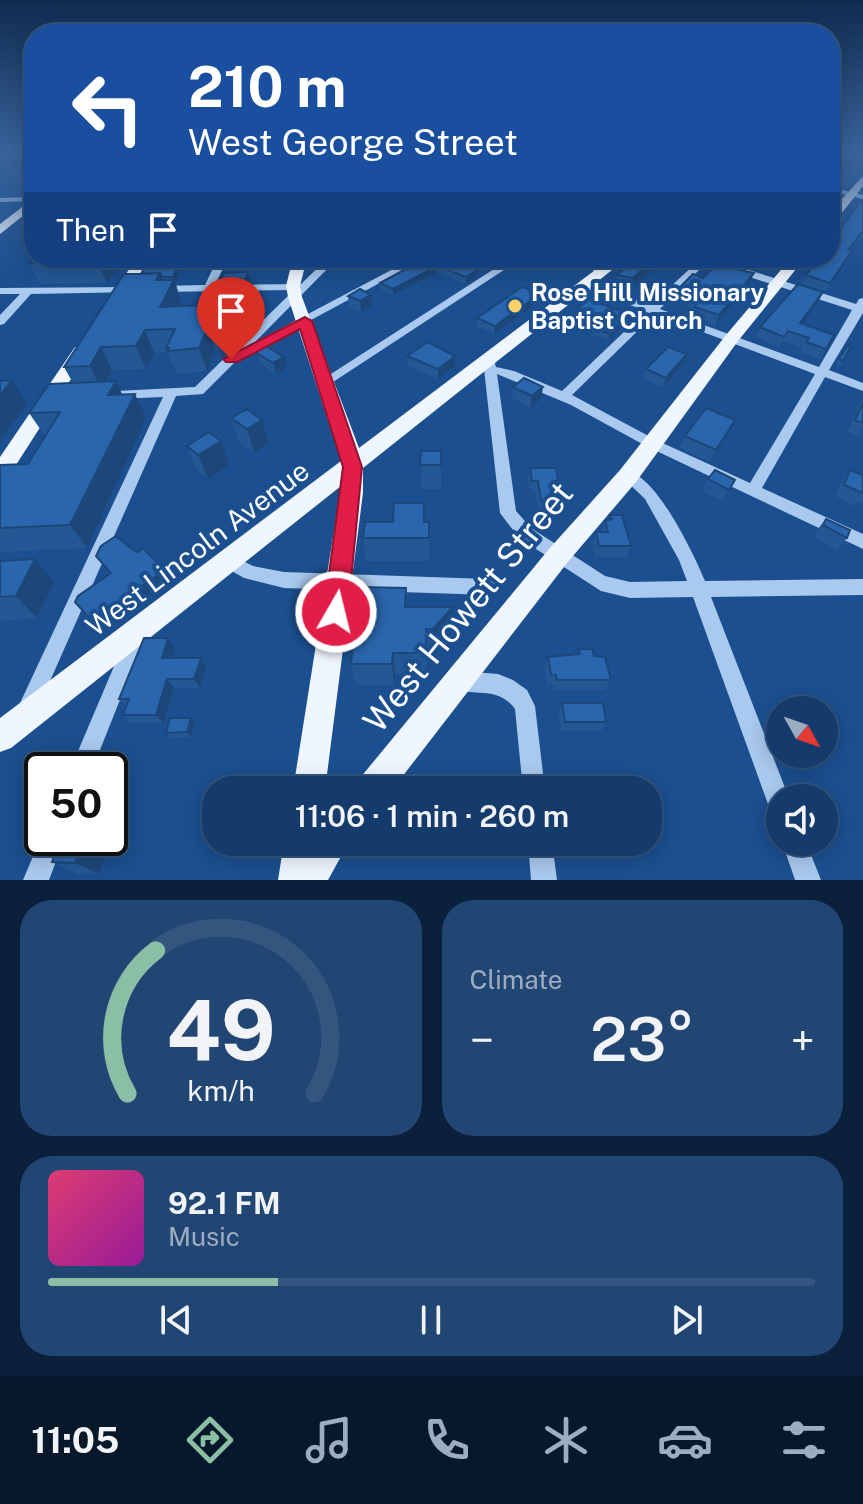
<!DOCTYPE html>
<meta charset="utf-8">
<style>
body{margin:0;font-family:"Public Sans",sans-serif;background:#214673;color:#f1f3f6;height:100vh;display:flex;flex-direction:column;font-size:30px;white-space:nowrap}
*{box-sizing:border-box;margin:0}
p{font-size:26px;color:#9dadc1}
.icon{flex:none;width:44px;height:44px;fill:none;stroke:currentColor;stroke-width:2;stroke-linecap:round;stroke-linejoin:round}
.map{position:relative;height:880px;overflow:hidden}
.drawer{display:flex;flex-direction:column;gap:20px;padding:20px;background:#0b203b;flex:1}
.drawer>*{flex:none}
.top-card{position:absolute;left:24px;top:24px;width:816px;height:244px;border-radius:32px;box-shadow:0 4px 20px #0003,0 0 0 2px #33557e;background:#1a4fa0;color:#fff;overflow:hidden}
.needle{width:52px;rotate:130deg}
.buttons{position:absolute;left:766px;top:696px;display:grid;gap:16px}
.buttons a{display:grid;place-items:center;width:72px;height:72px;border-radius:50%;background:#143b6b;box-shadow:0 4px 20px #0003,0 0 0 2px #33557e;font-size:40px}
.speed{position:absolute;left:24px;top:752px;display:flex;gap:16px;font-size:40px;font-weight:700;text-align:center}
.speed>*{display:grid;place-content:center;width:104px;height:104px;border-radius:50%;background:#143b6b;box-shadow:0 4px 20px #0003,0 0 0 2px #33557e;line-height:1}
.speed .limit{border:4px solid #111;border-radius:12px;background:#fff;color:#111}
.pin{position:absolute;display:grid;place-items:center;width:68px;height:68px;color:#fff;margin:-82px -34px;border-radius:50% 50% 50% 0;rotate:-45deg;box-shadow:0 0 8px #0007}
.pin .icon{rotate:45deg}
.me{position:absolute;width:88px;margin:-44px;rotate:8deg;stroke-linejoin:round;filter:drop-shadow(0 0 6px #0008)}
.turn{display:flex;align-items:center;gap:28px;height:168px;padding:0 32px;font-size:36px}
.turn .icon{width:104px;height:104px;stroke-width:2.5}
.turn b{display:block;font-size:56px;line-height:68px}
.then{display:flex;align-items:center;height:76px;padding:0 32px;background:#0003;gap:16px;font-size:30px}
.big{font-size:60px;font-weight:600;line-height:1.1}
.drawer .card{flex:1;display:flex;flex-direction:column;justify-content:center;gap:12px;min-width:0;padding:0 28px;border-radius:32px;background:#214673}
.drawer .dial{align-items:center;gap:0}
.dial svg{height:208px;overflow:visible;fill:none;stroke:#33557e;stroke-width:7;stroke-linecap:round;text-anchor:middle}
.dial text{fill:#f1f3f6;stroke:none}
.song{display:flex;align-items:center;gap:24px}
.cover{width:96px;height:96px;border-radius:12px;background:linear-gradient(135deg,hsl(340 70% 55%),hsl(300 70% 35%))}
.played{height:8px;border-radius:4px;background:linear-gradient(90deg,#8abfa5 30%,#33557e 30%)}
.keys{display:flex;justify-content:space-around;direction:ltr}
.heat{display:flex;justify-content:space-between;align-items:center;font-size:44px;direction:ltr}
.drawer .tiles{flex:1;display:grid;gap:20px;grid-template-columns:1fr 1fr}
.card:last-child{grid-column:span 2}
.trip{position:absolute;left:202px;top:776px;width:460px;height:80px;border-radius:32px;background:#143b6b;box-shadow:0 4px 20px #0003,0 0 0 2px #33557e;font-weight:600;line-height:80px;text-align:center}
.menu{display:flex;height:128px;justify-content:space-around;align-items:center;background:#08182b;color:#9dadc1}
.menu .icon{width:56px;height:56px}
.menu .on{color:#8abfa5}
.menu b{font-size:36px;color:#f1f3f6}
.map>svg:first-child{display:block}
</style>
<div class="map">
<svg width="863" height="880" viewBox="0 0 863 880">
<rect width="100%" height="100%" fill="#1b4f8f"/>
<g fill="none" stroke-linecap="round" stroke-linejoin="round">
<path fill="#a9c9ee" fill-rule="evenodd" d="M 830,187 L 863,195 L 863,199 L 830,191 Z
M 34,197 L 34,201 L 0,202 L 0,198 Z
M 218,258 L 228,258 L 215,285 L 301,284 L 328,258 L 338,258 L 255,342 L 414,258 L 426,258 L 250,353 L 243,354 L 203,394 L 176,396 L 35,715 L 28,718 L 21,715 L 18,708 L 21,701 L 163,397 L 116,399 L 110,395 L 116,391 L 195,387 L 294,290 L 160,292 L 155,289 L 160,286 L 205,285 Z
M 511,258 L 522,258 L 330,384 L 326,385 L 320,381 Z
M 561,258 L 575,258 L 608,271 L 600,273 Z
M 694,258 L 711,258 L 856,304 L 859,299 L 863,298 L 863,313 L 829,370 L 863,383 L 863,391 L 825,377 L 762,488 L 863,534 L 863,549 L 646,446 L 571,405 L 497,374 L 516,511 L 531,528 L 605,576 L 630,582 L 687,581 L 679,560 L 645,499 L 621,476 L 623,472 C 653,466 695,557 705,581 L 863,579 L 863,595 L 711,597 L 789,798 L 780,798 L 780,816 L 772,812 L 768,804 L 693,597 L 630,598 L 601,591 L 519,538 L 500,513 L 483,360 L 485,357 L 493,357 L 496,367 L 514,371 L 562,391 L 646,311 L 582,287 L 582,283 L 590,283 L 651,305 L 698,261 ZM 706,263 L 852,310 L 819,367 L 660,309 ZM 655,314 L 815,374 L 750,483 L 656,440 L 572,395 Z
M 132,287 L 136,288 L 136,292 L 31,294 L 4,324 L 0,325 L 0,315 L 20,294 L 0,294 L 0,288 Z
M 229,554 L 253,566 L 284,572 L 488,579 L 494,582 L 497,587 L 494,592 L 488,595 L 284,588 L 244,578 L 223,566 L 220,561 L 223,556 Z
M 136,628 L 143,631 L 145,637 L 92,770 L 70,770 L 129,631 Z
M 461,671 L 498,674 L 513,680 L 527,690 L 535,706 L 545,790 L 523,790 L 515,709 C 497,685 477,698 454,688 L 451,681 L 454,674 Z
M 42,835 L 42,838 L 65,838 L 49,880 L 23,880 Z
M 528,842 L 552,842 L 557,880 L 531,880 Z
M 782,842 L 806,842 L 821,880 L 795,880 Z"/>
<path fill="#f0f6ff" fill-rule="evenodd" d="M 863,176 L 863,186 L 834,223 L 830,224 L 830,212 Z
M 34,198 L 34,207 L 0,234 L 0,224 Z
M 137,258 L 151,258 L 124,297 L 114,297 L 112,294 Z
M 293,258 L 307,258 L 300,286 L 302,297 L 359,448 L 611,258 L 627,258 L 363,468 L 363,493 L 325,790 L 293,790 L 341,486 L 11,748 L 0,752 L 0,718 L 341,461 L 288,297 L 286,286 Z
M 791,258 L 805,258 L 738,341 L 636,482 L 567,563 L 392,790 L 356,790 L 360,778 L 549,549 L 620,470 L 726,335 Z
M 81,346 L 89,351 L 7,479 L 0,481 L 0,457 L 75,347 Z
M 284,842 L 349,842 L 328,880 L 278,880 Z"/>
</g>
<path fill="#245895" d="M 830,153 L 863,153 L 863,161 L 855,160 L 840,174 L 830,172 Z
M 863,203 L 863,238 L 861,240 L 858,239 L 849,250 L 847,259 L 825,291 L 802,284 L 806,275 Z
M 125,258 L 107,283 L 40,284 L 29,263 Z
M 228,258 L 279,258 L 278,262 L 229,263 Z
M 426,258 L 477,270 L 477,276 L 466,284 L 437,272 L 393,295 L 380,289 L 380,283 Z
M 628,258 L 665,258 L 630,290 L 614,287 L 617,275 L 625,267 Z
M 181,266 L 175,282 L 181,302 L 179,306 L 210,305 L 224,273 L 254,294 L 246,315 L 241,316 L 229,349 L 215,351 L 207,371 L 177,374 L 167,352 L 154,353 L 146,369 L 112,370 L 106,382 L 116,381 L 122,395 L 146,418 L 87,548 L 0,552 L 0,465 L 28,464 L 45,436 L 29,413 L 73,383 L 64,367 L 141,274 Z
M 703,278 L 750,283 L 715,326 L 691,317 L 694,309 L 673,301 L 676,291 Z
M 823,292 L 818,302 L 802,324 L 834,335 L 820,359 L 800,352 L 803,348 L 783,341 L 779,347 L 756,337 L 760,327 Z
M 348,296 L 372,306 L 361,312 L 349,307 Z
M 539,301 L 494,334 L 477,326 L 477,318 Z
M 578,308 L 629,321 L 608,340 L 579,328 L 580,322 L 586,317 L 577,313 Z
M 851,346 L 840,367 L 835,365 L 844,350 Z
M 257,353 L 287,368 L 276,374 L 260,364 Z
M 407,356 L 455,356 L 455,366 L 438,379 L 408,366 Z
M 684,363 L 663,387 L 643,379 L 646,369 Z
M 513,387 L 541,399 L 530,408 L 512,398 Z
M 863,397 L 863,429 L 858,436 L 847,432 Z
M 231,418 L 262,420 L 269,443 L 254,453 L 239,442 Z
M 729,432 L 710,462 L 680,448 L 685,436 Z
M 187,446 L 229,465 L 208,479 L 197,470 Z
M 421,451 L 441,451 L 441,489 L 421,489 Z
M 530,468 L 558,481 L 556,491 L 557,501 L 555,511 L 539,511 L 535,491 L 530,491 L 528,479 Z
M 850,470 L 863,475 L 863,503 L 859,501 L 855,506 L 835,496 L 842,481 Z
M 708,479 L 735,480 L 722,501 L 702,491 Z
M 610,515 L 631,546 L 627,558 L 595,557 L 592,544 L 596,532 L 601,532 L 605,521 L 609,520 Z
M 826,519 L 847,538 L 837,550 L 814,537 L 817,530 Z
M 425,522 L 429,522 L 429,561 L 366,561 L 363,538 Z
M 0,561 L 54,582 L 37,618 L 0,621 Z
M 406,588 L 407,607 L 452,629 L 433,650 L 426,651 L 426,674 L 395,674 L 394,685 L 356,685 L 351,664 L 354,634 L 353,624 Z
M 175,648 L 171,658 L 201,658 L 206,668 L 200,688 L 174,688 L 163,723 L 131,723 L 123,715 L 126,706 L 119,699 Z
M 578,649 L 594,656 L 611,680 L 605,690 L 554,690 L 553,685 L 547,685 L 545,667 L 548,657 L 576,655 Z
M 562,703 L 606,722 L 601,731 L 561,731 L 558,712 Z
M 195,722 L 191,737 L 170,738 L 166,733 Z
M 111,838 L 99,874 L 78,874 L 52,862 Z"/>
<path fill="#1d4779" d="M 855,153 L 858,153 L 855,160 L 840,174 L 847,161 Z
M 101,258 L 125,258 L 107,283 L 98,262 Z
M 655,258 L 665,258 L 630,290 L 633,278 Z
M 180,261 L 181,266 L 175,282 L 181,302 L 168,329 L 160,307 L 156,280 L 160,273 L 167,293 L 174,280 L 173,277 Z
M 437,266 L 437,272 L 393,295 L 393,289 Z
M 477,270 L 477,276 L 466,284 L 466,277 Z
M 248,272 L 254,294 L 246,315 L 241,293 Z
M 754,273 L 750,283 L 715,326 L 719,315 Z
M 823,292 L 818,302 L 795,334 L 800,323 Z
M 235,294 L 241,316 L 229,349 L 223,327 Z
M 540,294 L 539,301 L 494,334 L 495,326 Z
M 371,295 L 372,306 L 361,312 L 360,301 Z
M 631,315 L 629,321 L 608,340 L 610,334 Z
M 208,328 L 215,351 L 207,371 L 199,348 Z
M 145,330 L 154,353 L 146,369 L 136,346 Z
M 101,347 L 112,370 L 101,389 L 90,366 Z
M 687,354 L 684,363 L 663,387 L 666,378 Z
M 455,356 L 455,366 L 438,379 L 438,369 Z
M 284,357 L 287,368 L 276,374 L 273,363 Z
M 12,380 L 27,404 L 0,439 L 2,441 L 0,444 L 0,395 Z
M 116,381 L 127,405 L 108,395 Z
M 543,387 L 541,399 L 530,408 L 532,396 Z
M 135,394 L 146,418 L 87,548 L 70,525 Z
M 262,420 L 269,443 L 254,453 L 247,429 Z
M 735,420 L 729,432 L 710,462 L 716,450 Z
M 221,441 L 229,465 L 208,479 L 198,455 Z
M 35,559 L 54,582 L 37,618 L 16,596 Z
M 162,568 L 168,579 L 163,583 L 164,586 L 99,630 L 91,620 Z
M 453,607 L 452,629 L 433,650 L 433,629 Z
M 168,638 L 175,648 L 168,667 L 162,658 Z
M 393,653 L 395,674 L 394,685 L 392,664 Z
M 201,658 L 206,668 L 200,688 L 194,679 Z
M 167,679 L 174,688 L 163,723 L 156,715 Z
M 191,718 L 195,722 L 191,737 L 187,732 Z
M 110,837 L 111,838 L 99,874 L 75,863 L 84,838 L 110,838 Z"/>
<path fill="#2a66ad" stroke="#1d4779" stroke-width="2" d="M 830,153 L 855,153 L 847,161 L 830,158 Z
M 860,202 L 863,203 L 863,231 L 848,250 L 852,251 L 830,283 L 806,275 L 819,258 L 830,258 L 830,243 Z
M 34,257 L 34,258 L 101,258 L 98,262 L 29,263 Z
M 426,258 L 446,258 L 477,270 L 466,277 L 437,266 L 393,289 L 380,283 Z
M 636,258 L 655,258 L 633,278 L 617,275 Z
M 180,261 L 173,277 L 162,277 L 160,273 L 141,274 L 148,262 Z
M 716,265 L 754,273 L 719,315 L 695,307 L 699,299 L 676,291 L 693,274 L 703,278 Z
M 248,272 L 241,293 L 235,294 L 223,327 L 208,328 L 199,348 L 168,351 L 169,348 L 166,348 L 175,329 L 145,330 L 136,346 L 101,347 L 90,366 L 64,367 L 124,274 L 160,273 L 156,280 L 174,280 L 160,307 L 210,305 L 224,273 Z
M 798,284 L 823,292 L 800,323 L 834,335 L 826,349 L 806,342 L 809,338 L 788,331 L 784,337 L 760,327 Z
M 522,287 L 540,294 L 495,326 L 477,318 Z
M 360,289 L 371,295 L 360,301 L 348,296 Z
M 589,299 L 631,315 L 610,334 L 580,322 L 591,313 L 578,308 Z
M 428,342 L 455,356 L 438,369 L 407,356 Z
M 263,344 L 284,357 L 273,363 L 257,353 L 257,347 Z
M 848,345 L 851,346 L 843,361 L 839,359 Z
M 668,347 L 687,354 L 666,378 L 646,369 Z
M 524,378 L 543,387 L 532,396 L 513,387 Z
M 12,380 L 0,395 L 0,381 Z
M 116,381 L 108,395 L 135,394 L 70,525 L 0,528 L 0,465 L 28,464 L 60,412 L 29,413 L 49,384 Z
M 863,403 L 863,423 L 855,420 Z
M 706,408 L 735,420 L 716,450 L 685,436 Z
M 247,409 L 262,420 L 247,429 L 231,418 Z
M 209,432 L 221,441 L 198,455 L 187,446 Z
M 421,451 L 441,451 L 441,465 L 420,465 Z
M 530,468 L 556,468 L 558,481 L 553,481 L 557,501 L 541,500 L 538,481 L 532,481 Z
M 715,470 L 735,480 L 729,490 L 708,479 Z
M 850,470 L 863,475 L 863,493 L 844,485 Z
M 394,503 L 424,503 L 424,522 L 429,522 L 429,538 L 363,538 L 365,522 L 393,522 Z
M 610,515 L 622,515 L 631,546 L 599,546 L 596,532 L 608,532 L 605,521 L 612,519 Z
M 826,519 L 850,530 L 847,538 L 823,525 Z
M 116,536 L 133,550 L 138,552 L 143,548 L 162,568 L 156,573 L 158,575 L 91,620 L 75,602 L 78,596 L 111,573 L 96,556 L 101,546 Z
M 35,559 L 16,596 L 0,597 L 0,561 Z
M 359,587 L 406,588 L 405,607 L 453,607 L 433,629 L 426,629 L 426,653 L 393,653 L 392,664 L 351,664 L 355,624 L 353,624 Z
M 144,638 L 168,638 L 162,658 L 201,658 L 194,679 L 167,679 L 156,715 L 123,715 L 129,699 L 119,699 Z
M 578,649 L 592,649 L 594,656 L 605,657 L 611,680 L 557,680 L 556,675 L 551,675 L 548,657 L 580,654 Z
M 562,703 L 603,703 L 606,722 L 565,722 Z
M 170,718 L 191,718 L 187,732 L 166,733 Z
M 61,838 L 84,838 L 75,863 L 52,862 Z"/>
<linearGradient id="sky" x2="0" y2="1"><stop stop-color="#0f2b4f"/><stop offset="0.55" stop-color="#39639b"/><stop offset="1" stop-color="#39639b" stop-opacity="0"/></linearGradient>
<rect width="863" height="276" fill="url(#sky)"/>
<path fill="#e11d48" stroke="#92132f" stroke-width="2" d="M 305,317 L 312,321 L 362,467 L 348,612 L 345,619 L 336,623 L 328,619 L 324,612 L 343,467 L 300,329 L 237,362 L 226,362 L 223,359 Z"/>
<circle fill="#ffd166" stroke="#1b4f8f" stroke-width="3" cx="515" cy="306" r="8"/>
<g text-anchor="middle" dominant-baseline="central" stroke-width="8" stroke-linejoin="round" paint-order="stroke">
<g font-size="24" font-weight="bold" fill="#fff" stroke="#1b4f8f" text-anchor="start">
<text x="531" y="292">Rose Hill Missionary<tspan x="531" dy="28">Baptist Church</tspan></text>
</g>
<g font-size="28" fill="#fff" stroke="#1b4f8f">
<text transform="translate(197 548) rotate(-37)">West Lincoln Avenue</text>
</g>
<g font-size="34" fill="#fff" stroke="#1b4f8f">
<text transform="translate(468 607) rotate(-51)">West Howett Street</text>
</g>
</g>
</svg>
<div class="buttons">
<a><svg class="needle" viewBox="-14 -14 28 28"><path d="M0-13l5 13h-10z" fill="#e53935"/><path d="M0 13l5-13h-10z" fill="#9dadc1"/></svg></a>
<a><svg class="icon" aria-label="sound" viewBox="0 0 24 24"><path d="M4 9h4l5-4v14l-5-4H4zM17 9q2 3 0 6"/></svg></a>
</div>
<div class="speed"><div class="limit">50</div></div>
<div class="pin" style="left:231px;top:359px;background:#d93025"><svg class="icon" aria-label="arrive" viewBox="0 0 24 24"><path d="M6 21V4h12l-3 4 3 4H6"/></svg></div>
<svg class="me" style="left:336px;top:612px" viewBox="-20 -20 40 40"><circle r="17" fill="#e11d48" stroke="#fff" stroke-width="3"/><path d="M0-11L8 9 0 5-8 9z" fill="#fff"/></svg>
<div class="trip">11:06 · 1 min · 260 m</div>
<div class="top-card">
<div class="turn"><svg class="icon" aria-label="left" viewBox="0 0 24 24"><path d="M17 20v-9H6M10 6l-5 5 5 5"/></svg><div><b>210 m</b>West George Street</div></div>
<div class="then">Then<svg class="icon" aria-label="arrive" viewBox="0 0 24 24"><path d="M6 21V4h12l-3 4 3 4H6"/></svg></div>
</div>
</div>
<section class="drawer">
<div class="tiles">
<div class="card dial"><svg viewBox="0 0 100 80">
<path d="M14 69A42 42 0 1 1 86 69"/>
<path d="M14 69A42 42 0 0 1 25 14" stroke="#8abfa5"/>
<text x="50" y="56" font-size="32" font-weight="700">49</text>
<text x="50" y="72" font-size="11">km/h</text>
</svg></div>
<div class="card"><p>Climate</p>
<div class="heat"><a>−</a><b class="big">23°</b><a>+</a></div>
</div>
<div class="card">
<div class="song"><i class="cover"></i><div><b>92.1 FM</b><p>Music</p></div></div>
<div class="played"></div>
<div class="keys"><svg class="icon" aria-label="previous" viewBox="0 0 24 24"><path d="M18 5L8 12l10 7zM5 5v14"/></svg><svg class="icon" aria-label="pause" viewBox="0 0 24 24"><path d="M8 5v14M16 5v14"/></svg><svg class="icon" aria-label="next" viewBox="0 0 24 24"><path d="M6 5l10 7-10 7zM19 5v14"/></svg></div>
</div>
</div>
</section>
<nav class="menu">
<b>11:05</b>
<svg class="icon on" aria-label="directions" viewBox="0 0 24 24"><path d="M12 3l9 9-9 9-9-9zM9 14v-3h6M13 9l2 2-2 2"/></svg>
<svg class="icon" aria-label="music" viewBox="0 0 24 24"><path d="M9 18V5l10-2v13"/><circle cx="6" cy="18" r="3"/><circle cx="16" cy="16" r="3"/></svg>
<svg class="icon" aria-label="phone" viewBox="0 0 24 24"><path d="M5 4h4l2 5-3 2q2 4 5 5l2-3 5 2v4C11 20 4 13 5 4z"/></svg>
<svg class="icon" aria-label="climate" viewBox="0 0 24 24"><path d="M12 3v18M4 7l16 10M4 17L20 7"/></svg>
<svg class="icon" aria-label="car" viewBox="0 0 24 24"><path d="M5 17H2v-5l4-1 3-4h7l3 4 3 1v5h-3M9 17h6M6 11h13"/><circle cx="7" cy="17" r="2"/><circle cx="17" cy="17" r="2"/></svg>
<svg class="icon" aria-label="filters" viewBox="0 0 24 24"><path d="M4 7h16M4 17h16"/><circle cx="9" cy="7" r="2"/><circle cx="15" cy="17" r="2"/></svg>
</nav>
